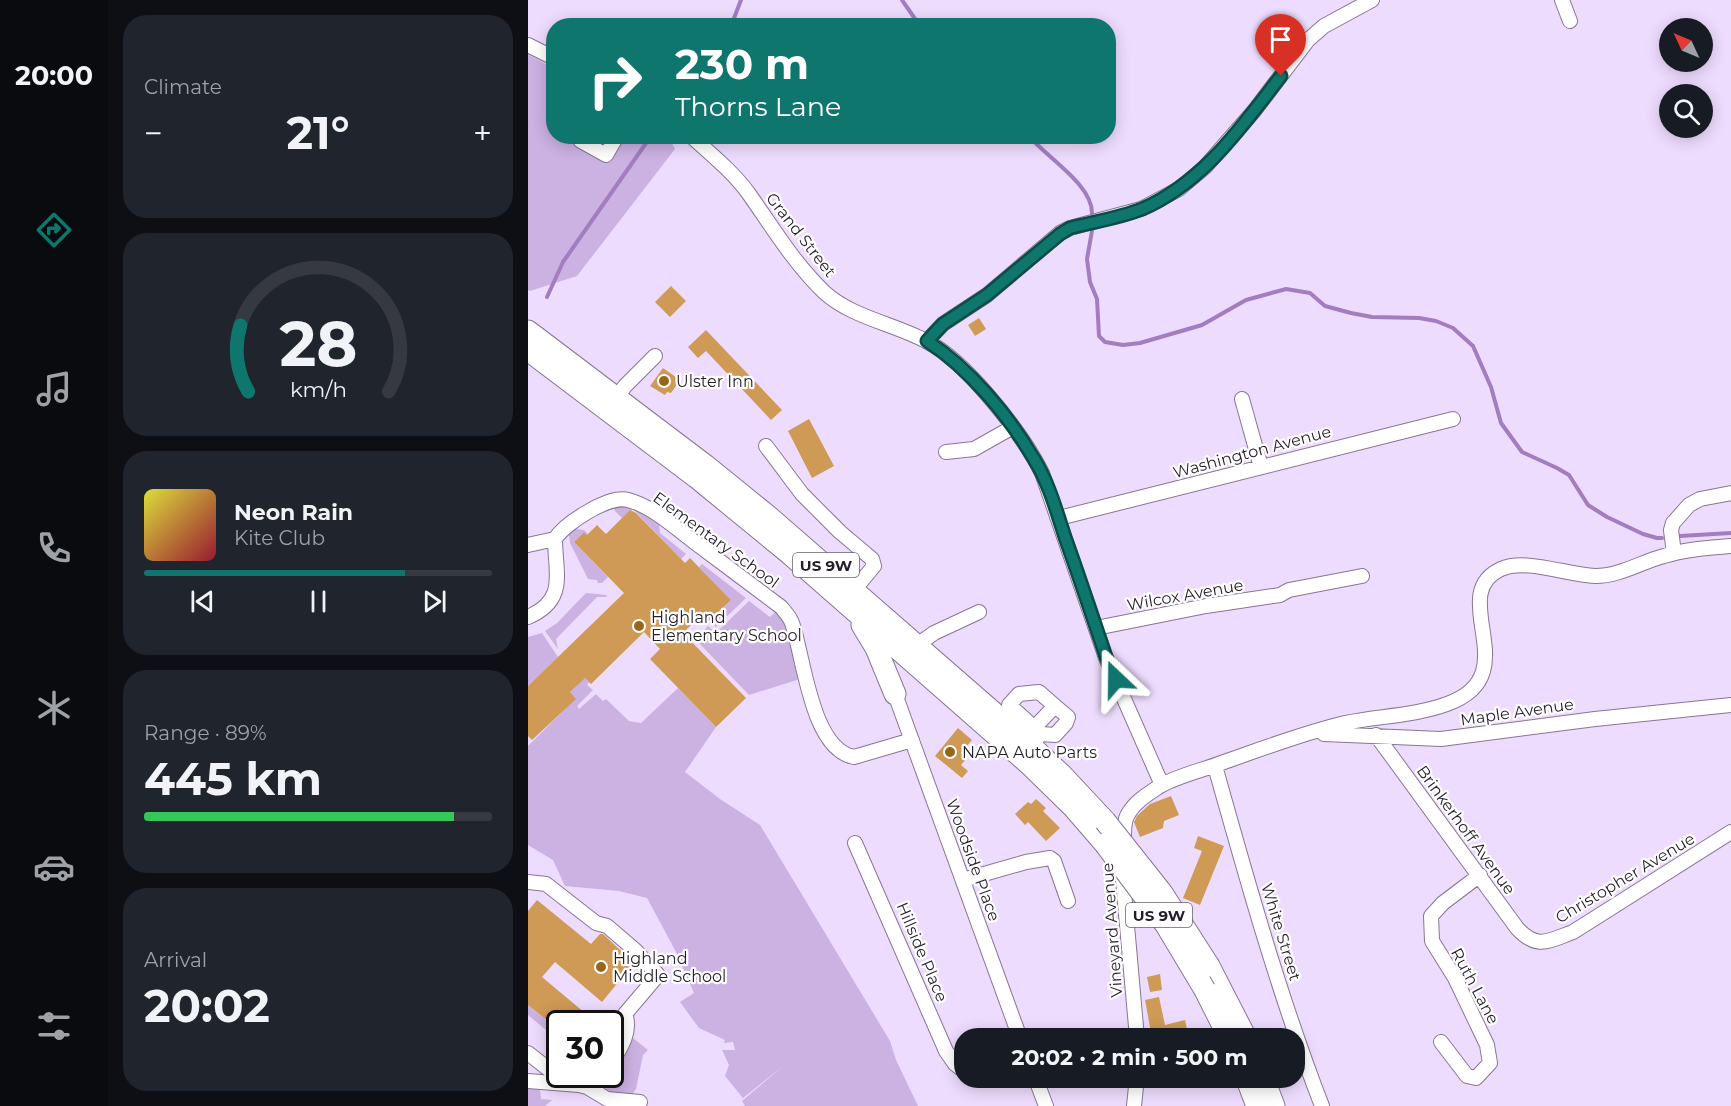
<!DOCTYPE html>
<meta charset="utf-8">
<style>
body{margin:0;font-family:Montserrat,sans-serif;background:#20242c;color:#f1f3f6;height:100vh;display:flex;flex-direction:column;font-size:22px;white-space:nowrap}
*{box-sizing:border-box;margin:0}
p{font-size:20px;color:#9ea1a6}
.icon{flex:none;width:33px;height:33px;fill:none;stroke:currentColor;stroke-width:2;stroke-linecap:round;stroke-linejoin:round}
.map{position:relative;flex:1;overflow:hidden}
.side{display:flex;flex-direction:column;gap:15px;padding:15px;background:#0d0f14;width:420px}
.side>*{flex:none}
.top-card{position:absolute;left:18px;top:18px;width:570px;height:126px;border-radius:24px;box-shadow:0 3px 15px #0003;background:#0f766e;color:#fff;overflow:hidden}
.needle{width:39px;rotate:314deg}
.controls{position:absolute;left:1131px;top:18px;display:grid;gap:12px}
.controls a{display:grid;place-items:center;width:54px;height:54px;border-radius:50%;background:#171b24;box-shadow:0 3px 15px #0003;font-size:30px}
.speed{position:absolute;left:18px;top:1010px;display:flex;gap:12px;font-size:30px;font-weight:700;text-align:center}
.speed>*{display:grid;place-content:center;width:78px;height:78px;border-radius:50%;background:#171b24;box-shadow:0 3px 15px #0003;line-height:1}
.speed .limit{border:3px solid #111;border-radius:9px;background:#fff;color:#111}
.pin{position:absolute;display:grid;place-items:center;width:51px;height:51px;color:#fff;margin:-62px -26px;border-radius:50% 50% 50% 0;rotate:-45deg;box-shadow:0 0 6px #0007}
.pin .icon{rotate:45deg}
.me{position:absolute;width:66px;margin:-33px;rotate:337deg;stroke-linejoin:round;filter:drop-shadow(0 0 4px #0008)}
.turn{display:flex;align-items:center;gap:21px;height:126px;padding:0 30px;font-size:27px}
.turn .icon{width:78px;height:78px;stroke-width:2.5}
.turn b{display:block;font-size:42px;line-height:51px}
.big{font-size:45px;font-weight:700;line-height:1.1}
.side .tile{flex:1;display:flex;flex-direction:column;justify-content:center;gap:9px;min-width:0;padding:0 21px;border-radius:24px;background:#20242c}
.side .dial{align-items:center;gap:0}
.dial svg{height:156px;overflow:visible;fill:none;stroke:#363941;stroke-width:7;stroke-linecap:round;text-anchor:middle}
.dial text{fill:#f1f3f6;stroke:none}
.song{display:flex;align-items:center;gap:18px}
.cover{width:72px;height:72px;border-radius:9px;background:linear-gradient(135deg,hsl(60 70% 55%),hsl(350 70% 35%))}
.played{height:6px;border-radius:3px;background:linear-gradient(90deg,#0f766e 75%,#363941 75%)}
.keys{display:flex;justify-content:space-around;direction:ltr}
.heat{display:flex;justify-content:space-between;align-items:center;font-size:33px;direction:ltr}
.charge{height:9px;border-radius:4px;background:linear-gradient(90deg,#34c759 89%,#363941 0)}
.trip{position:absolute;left:426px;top:1028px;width:351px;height:60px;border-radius:24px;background:#171b24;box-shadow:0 3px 15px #0003;font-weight:700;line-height:60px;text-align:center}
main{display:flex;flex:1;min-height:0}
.tabs{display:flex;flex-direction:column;width:108px;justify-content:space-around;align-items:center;background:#090b0e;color:#9ea1a6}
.tabs .icon{width:42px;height:42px}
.tabs .on{color:#0f766e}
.tabs b{font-size:27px;color:#f1f3f6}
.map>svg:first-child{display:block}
</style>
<main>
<nav class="tabs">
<b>20:00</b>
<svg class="icon on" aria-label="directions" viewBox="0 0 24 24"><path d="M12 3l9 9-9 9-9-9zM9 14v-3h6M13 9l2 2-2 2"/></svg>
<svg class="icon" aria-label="music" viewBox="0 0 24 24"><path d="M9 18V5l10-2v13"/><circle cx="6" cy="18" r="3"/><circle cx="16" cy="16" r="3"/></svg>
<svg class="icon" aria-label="phone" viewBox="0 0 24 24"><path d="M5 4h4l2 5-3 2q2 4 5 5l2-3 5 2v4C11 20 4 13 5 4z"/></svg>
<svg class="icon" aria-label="climate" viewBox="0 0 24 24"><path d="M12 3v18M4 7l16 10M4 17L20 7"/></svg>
<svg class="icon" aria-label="car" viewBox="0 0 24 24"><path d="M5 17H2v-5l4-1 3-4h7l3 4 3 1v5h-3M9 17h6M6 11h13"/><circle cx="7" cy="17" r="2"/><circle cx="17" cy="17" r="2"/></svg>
<svg class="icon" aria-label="filters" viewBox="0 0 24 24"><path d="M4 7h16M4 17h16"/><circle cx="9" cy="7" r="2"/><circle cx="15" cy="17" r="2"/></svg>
</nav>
<section class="side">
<div class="tile"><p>Climate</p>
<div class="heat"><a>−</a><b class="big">21°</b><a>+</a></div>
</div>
<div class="tile dial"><svg viewBox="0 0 100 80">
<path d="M14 69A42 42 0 1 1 86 69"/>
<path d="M14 69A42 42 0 0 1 10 35" stroke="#0f766e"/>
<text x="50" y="56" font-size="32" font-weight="700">28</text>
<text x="50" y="72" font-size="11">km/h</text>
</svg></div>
<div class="tile">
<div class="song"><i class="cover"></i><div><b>Neon Rain</b><p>Kite Club</p></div></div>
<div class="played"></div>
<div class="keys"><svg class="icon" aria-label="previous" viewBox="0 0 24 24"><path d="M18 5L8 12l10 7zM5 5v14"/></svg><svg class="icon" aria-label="pause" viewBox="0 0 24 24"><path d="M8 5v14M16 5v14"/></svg><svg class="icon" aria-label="next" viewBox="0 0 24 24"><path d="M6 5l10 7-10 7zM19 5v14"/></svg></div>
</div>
<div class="tile"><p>Range · 89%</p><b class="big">445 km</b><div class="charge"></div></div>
<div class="tile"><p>Arrival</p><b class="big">20:02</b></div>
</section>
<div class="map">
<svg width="1203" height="1106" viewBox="0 0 1203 1106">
<rect width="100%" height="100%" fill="#eedcfe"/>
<path fill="#ccb1e3" d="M 0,54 L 25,68 L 26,136 L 141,137 L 147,149 L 49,276 L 2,291 L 0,290 Z
M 85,506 L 104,506 L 131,522 L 132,533 L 158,554 L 147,565 L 152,558 L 105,509 L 94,518 L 86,510 Z
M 48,529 L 56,530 L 62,536 L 61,537 L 56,532 L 46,542 L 80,577 L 74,583 L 70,583 L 69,580 L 60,579 L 42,543 L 41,535 Z
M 174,564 L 218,598 L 188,627 L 182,621 L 203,600 L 171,567 Z
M 58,593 L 79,595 L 78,597 L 69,597 L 28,639 L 30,649 L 17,631 L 29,623 Z
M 221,601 L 242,617 L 247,612 L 252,614 L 263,640 L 272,679 L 221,695 L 171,643 L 181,634 L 177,629 L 180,626 L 188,633 Z
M 14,633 L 30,657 L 0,686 L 0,637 Z
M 53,674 L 61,682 L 59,685 L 65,690 L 49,706 L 51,709 L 68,694 L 75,701 L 78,699 L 101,721 L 113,723 L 150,688 L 188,727 L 157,772 L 192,799 L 232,825 L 362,1041 L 368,1060 L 390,1106 L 217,1106 L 214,1101 L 255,1066 L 215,1098 L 197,1076 L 201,1065 L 194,1050 L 207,1050 L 205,1042 L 196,1043 L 197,1040 L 171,1028 L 152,1002 L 166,993 L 147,950 L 119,898 L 91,891 L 37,886 L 25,860 L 0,845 L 0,746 L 47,699 L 42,692 L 49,685 Z
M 0,1005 L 31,1031 L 31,1041 L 0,1015 Z
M 105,1038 L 120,1050 L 115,1055 L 108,1089 L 103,1096 L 85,1094 L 76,1089 L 87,1077 Z
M 0,1088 L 12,1089 L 13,1099 L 24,1100 L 17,1106 L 0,1106 Z"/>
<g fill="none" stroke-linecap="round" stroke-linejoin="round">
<path stroke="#a27dc0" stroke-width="4" d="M 374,0 L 392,26
M 203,26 L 213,0
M 501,136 C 518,157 564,184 564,213
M 564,231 L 559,259 L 562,282 L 569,299 L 571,336 L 577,342 L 595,345 L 612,343 L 674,325 L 718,300 L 758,289 L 782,293 L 797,306 L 823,313 L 844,317 L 891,318 L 908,321 L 925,328 L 945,346 L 963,387 L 973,423 L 994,452 L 1029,468 L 1041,475 L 1060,505 L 1079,517 L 1115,534 L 1129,538 L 1134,538
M 19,297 L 35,262 L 123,136
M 1152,536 L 1203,533"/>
</g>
<path fill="#ce9a56" d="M 143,286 L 158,301 L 142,317 L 127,302 Z
M 451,318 L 458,329 L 447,336 L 440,325 Z
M 178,330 L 254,410 L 243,420 L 178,351 L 170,358 L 160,347 Z
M 135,368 L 152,380 L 143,393 L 139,392 L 137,395 L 122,386 Z
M 281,419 L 306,466 L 284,478 L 260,431 Z
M 102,510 L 108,513 L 157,563 L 162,558 L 203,600 L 181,621 L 174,614 L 155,633 L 218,698 L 188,727 L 122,659 L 132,649 L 116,632 L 63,684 L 57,678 L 42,692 L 48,699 L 4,740 L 0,736 L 0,686 L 96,593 L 46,542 L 56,532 L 59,535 L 69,525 L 78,534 Z
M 430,728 L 444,740 L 433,753 L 439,758 L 433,765 L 440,771 L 434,778 L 407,756 Z
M 643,796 L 651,815 L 636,821 L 635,828 L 612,837 L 606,822 L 609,816 L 622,804 Z
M 508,799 L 518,808 L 515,811 L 532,828 L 518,841 L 500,822 L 497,825 L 487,814 L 500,802 L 503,804 Z
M 670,836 L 696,846 L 672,905 L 655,898 L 674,851 L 666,848 Z
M 9,900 L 63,944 L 72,934 L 75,934 L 106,963 L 74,1002 L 27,962 L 14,977 L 69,1023 L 32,1023 L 32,1031 L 0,1005 L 0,911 Z
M 632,974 L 634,990 L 622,992 L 619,977 Z
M 631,997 L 637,1025 L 657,1020 L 661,1038 L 624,1038 L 617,1000 Z"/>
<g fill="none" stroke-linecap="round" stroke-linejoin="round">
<defs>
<path id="minor" d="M 1034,0 L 1042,21
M 0,45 L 26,58
M 54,136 L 53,141 L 78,155 L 89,136
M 163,136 C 183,154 206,173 221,194 C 245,228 266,263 296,292 C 323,317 366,324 398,341 C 438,361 494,433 514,473 L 578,658 L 634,785
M 399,341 L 415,324 L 459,295 L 532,233 L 542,228 L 613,209 L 651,189 L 677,167 L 726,111 L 780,40 L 796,26 L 844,0
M 88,398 L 97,386 L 127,356
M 714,399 L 733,467
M 238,446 L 274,494 L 312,532 L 344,559 L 346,566 L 326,590
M 418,452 L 446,449 L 485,427
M 531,518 L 925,419
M 0,545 L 27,539 C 37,523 81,495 100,500 C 124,506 146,527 165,541 C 194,563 224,585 253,607 C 257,612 262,617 264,623 C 276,657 283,749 326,757 L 384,740
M 1146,553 L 1143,530 L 1145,523 L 1161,505 L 1172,499 L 1203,493
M 0,617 C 40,600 27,572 27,539
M 568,628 L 678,606 L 752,595 L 761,590 L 834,576
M 389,645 L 406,633 L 451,612
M 367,694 L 492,1038
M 490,713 L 481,705 L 491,694 L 511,692 L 527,706 L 506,728
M 485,718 L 490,713 L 513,734 L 503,745
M 513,734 L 527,735 L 538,723 L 540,717 L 527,706
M 796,734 L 913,739 L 1067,719 L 1203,705
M 848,735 L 989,928 C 1009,950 1020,941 1045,932 L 1203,832
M 687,766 C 719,880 751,995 794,1106
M 327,843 L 418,1051 L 427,1064 L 436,1071
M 596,847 C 596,838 595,824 599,816 C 606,802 620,794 632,786 C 651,775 676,770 696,762 C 736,748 775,733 817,723 C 850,716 886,716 919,704 C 1001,675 916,595 973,569 C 998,558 1039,575 1067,576 C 1092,576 1113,562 1136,556 C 1158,549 1180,548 1203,546
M 594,869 L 609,1038
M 435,880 L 498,862 L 522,858 L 526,861 L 540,901
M 0,882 L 18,884 L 68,923 L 79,926 L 107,950 L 130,975 L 97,1014 C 104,1032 92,1049 82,1065
M 913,1042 L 939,1076 L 948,1078 L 962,1063 L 959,1045 L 927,978 L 904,941 L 903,916 L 915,903 L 952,875
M 0,1053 L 38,1083
M 507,1077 L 518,1106
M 0,1081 L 51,1085 L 59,1087 L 79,1099 L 112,1102
M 66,1090 L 77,1074
M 606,1106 L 609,1077"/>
<path id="highway" d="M 0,331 L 177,465 L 240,516 L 489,733 L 534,775 L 577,821
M 0,350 L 168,477 L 262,554 L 501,764 L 545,807 L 577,844
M 334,625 L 348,648 L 367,694
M 681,966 L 718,1038
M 677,990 L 701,1038
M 718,1077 L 729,1106
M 735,1077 L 746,1106"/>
</defs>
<use href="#minor" stroke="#867694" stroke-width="16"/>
<use href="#highway" stroke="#867694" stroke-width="23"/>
<use href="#minor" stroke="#fff" stroke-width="14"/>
<use href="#highway" stroke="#fff" stroke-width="21"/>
<defs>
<path id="highway-bridge" d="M 577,821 L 634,893 L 681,966
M 577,844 L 638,925 L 677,990"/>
</defs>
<use href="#highway-bridge" stroke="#867694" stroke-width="23" stroke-linecap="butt"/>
<use href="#highway-bridge" stroke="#fff" stroke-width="21"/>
</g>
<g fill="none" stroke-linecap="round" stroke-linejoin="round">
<defs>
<path id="route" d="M 588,679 L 578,657 C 565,618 552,579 538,540 C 529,513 521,483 506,459 C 481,416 441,368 399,341 L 415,324 L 459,295 L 532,234 L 542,228 C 565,222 591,218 614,209 C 675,183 714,126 753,76"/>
</defs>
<use href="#route" stroke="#0a4d48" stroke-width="15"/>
<use href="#route" stroke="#0f766e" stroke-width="10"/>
</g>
<g fill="#986619" stroke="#fff" stroke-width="2">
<circle cx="136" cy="381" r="6"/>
<circle cx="111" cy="626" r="6"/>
<circle cx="422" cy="752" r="6"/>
<circle cx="73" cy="967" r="6"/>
</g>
<g text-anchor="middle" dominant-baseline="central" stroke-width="4.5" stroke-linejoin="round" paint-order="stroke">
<g fill="#fff" stroke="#66616a" stroke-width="1.5">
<rect x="265" y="553" width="66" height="24" rx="4.5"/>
<rect x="598" y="903" width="66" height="24" rx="4.5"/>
</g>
<g font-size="15" font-weight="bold" fill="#241d2a">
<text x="298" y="565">US 9W</text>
<text x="631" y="915">US 9W</text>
</g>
<g font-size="16" fill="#241d2a" stroke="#fff">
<text transform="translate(273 235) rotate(52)">Grand Street</text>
<text transform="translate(724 452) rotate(-15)">Washington Avenue</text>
<text transform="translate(188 540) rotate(36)">Elementary School</text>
<text transform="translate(657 595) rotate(-10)">Wilcox Avenue</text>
<text transform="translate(989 712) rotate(-8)">Maple Avenue</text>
<text transform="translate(938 830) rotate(54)">Brinkerhoff Avenue</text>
<text transform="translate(445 860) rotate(70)">Woodside Place</text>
<text transform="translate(1097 878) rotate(-31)">Christopher Avenue</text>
<text transform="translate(584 930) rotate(-94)">Vineyard Avenue</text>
<text transform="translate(753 932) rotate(73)">White Street</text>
<text transform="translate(394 952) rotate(67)">Hillside Place</text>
<text transform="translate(947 986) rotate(62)">Ruth Lane</text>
</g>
<g font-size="16" fill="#241d2a" stroke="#fff" text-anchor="start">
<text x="148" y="381">Ulster Inn</text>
<text x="123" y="617">Highland<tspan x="123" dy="18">Elementary School</tspan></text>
<text x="434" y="752">NAPA Auto Parts</text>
<text x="85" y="958">Highland<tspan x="85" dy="18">Middle School</tspan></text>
</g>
</g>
</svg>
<div class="controls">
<a><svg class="needle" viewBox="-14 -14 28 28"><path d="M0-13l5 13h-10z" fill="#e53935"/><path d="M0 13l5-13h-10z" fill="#9ea1a6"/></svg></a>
<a><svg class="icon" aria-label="search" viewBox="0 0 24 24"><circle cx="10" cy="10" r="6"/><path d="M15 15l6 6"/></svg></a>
</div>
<div class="speed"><div class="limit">30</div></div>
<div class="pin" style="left:753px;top:76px;background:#d93025"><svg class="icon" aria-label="arrive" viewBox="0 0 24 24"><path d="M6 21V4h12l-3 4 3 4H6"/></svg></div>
<svg class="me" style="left:588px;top:679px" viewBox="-20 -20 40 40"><path d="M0-17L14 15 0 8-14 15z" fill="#0f766e" stroke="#fff" stroke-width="4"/></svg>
<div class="trip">20:02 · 2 min · 500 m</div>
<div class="top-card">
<div class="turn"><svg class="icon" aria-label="right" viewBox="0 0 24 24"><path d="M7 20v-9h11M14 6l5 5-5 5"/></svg><div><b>230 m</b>Thorns Lane</div></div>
</div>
</div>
</main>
